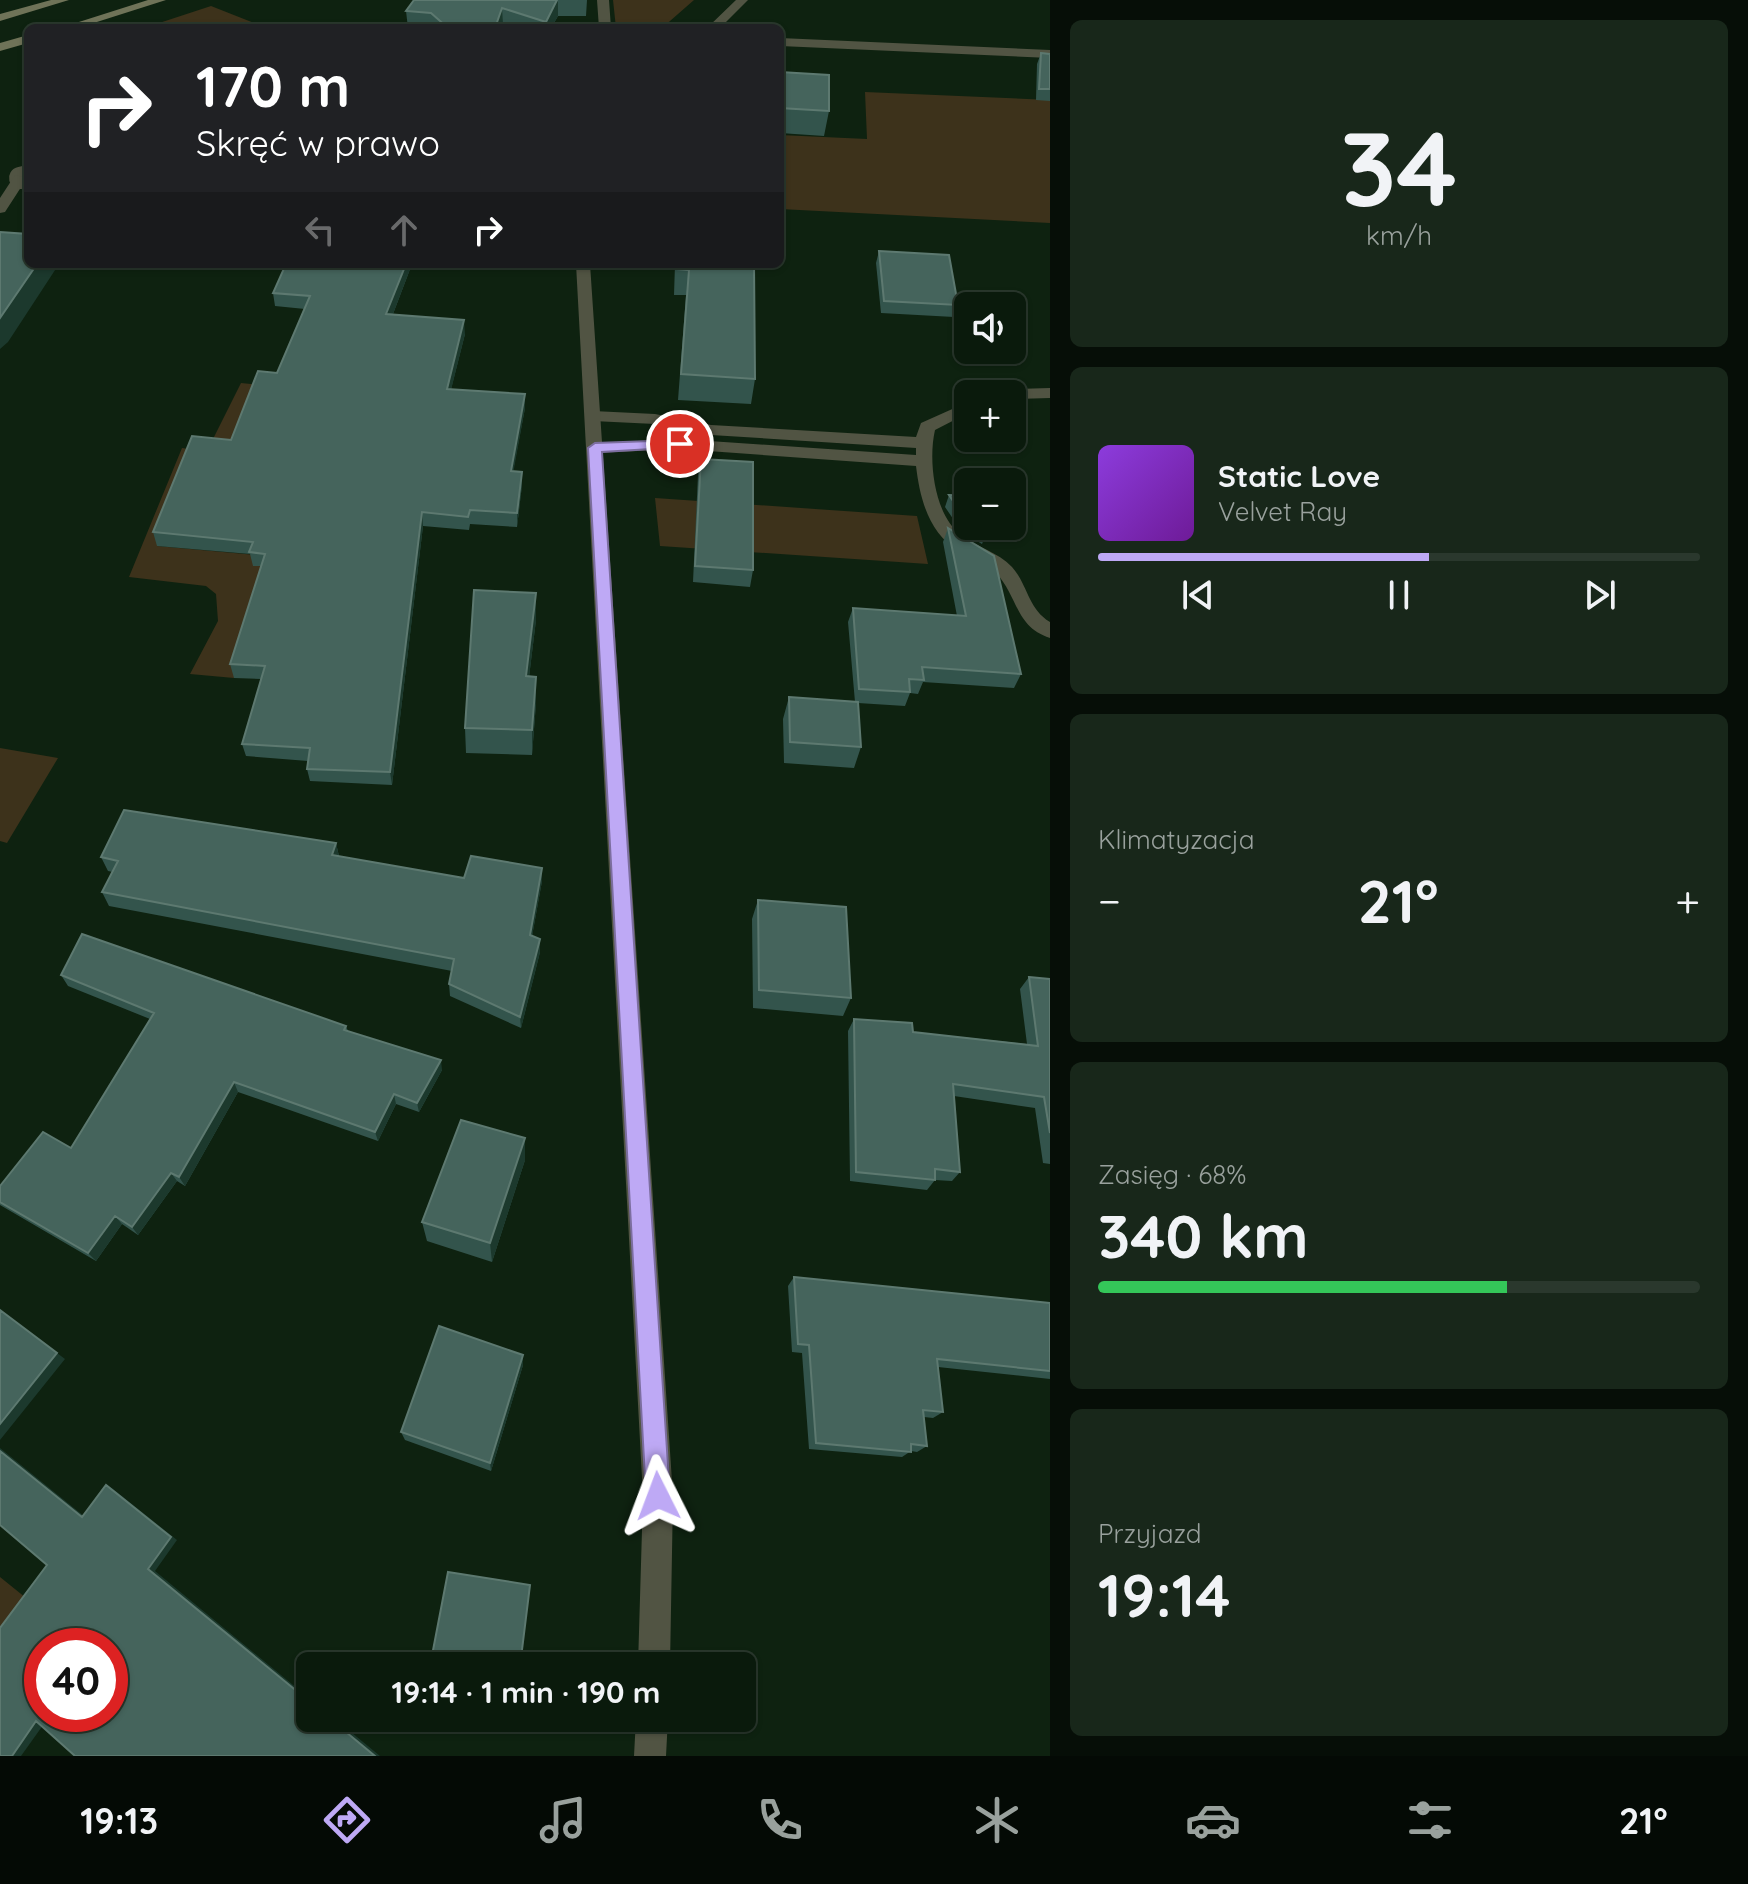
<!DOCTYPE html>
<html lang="pl">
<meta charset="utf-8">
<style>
body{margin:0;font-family:Quicksand,sans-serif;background:#18271a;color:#f1f3f6;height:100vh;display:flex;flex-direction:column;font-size:30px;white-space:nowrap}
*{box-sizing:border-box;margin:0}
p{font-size:26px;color:#99a19d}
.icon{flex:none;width:44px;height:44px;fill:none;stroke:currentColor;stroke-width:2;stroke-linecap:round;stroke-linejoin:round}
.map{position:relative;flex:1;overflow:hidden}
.drawer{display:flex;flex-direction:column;gap:20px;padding:20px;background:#060e07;width:698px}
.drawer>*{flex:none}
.hud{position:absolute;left:24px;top:24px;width:760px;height:244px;border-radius:12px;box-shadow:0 2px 6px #0004,0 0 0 2px #2a382d;background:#202124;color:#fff;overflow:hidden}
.controls{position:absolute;left:954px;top:292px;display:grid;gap:16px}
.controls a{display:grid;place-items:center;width:72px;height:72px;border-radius:12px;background:#0a1a0c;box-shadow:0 2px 6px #0004,0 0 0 2px #2a382d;font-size:40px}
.speed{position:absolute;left:24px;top:1628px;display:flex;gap:16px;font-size:40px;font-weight:700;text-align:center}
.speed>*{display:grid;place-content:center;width:104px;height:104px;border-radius:50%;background:#0a1a0c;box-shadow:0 2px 6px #0004,0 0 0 2px #2a382d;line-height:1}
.speed .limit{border:12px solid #d22;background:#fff;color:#111}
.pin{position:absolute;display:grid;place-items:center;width:68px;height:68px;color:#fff;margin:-34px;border:4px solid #fff;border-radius:50%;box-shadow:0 2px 8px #0007}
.me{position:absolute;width:88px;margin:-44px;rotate:357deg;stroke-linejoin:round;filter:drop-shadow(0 0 6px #0008)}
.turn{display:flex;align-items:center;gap:28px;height:168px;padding:0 40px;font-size:36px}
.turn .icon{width:104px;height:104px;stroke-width:2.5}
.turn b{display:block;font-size:56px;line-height:68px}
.lanes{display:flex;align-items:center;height:76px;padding:0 40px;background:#0003;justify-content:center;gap:40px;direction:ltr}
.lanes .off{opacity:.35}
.big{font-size:60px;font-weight:700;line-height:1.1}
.drawer .tile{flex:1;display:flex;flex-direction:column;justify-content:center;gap:12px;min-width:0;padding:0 28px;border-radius:12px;background:#18271a}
.drawer .dial{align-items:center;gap:0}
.dial b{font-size:104px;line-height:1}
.song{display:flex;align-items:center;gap:24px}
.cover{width:96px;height:96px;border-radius:12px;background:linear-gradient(135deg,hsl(270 70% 55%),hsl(280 70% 35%))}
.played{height:8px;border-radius:4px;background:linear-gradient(90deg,#bea9f5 55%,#2a382d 55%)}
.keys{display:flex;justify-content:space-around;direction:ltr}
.heat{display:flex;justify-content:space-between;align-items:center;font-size:44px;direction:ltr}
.charge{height:12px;border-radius:6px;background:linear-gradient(90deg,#34c759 68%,#2a382d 0)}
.trip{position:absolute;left:296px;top:1652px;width:460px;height:80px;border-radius:12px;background:#0a1a0c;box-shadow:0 2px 6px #0004,0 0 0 2px #2a382d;font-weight:700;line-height:80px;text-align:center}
.dock{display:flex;height:128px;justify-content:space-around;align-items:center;background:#040a05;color:#99a19d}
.dock .icon{width:56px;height:56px}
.dock .selected{color:#bea9f5}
.dock b{font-size:36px;color:#f1f3f6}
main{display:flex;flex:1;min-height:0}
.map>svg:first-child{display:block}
</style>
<main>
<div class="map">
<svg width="1050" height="1756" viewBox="0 0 1050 1756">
<rect width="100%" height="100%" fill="#0e2210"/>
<path fill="#3d321b" d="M 613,0 L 694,0 L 662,28 L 616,28 Z
M 211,6 L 267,28 L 147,27 Z
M 865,92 L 1050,100 L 1050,223 L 780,209 L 780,196 L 783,195 L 780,135 L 867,139 Z
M 241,383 L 260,385 L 234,453 L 207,451 Z
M 182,448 L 196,450 L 157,546 L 256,555 L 271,567 L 234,678 L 190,674 L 218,621 L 216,594 L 206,586 L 129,577 Z
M 655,498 L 917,516 L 928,564 L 660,546 Z
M 0,748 L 58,758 L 7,843 L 0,841 Z
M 0,1577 L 31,1602 L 0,1644 Z"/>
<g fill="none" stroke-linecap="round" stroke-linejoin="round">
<path stroke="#515443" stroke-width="22" d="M 20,178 L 28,176"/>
<path fill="#515443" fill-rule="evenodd" d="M 597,0 L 609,0 L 611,28 L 599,28 Z
M 780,38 L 1050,50 L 1050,58 L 780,46 Z
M 15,175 L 27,178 L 5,212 L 0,213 L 0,198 Z
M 1050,388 L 1050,398 L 1012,399 L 1012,394 L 1004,394 L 1012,389 Z
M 968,402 L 968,413 L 935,430 C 928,460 934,514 960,534 C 976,547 998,552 1012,567 C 1028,585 1028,609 1050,622 L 1050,638 C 1015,627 1018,596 996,573 C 986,563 972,558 959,551 C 929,534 920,499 916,466 L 680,449 L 595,453 L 587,448 L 595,443 L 680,439 L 916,455 L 916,448 L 711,435 L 655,424 L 593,421 L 585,416 L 593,411 L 655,414 L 711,425 L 916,437 L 921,423 Z"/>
<path fill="#515443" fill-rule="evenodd" d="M 736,0 L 748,0 L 720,28 L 707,28 Z
M 576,264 L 590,264 L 673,1496 L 670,1666 L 638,1666 L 643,1496 Z
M 636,1718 L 668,1718 L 666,1756 L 634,1756 Z"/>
<path fill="#6f7358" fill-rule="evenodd" d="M 51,0 L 69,0 L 0,21 L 0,14 Z
M 148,0 L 166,0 L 78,28 L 60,28 Z
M 28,35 L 28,43 L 0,51 L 0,43 Z"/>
</g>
<path fill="#33544c" d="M 414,0 L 587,0 L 586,16 L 558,16 L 551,28 L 514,28 L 503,24 L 501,28 L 408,28 L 406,11 Z
M 1041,53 L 1050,54 L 1050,101 L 1036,100 L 1037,64 Z
M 780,72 L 829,111 L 824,136 L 780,133 Z
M 879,251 L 958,305 L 954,317 L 881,313 L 876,263 Z
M 286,264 L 412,264 L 393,314 L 465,334 L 451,389 L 525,408 L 513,471 L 522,485 L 517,527 L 470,524 L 469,530 L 423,526 L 392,785 L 310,781 L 307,769 L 308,761 L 246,756 L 242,744 L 261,679 L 234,678 L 230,664 L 261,566 L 253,566 L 250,554 L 157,546 L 153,532 L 231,440 L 277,373 L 305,309 L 275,306 L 273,293 Z
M 675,264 L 754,264 L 755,379 L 751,404 L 678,400 L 686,295 L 674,295 Z
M 701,459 L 753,570 L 750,587 L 693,582 L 698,475 Z
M 949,495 L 968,496 L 968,526 L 985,526 L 987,532 L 982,544 L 962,532 L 945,507 Z
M 948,528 L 1021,674 L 1014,688 L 923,682 L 918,694 L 910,693 L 905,706 L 858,703 L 861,747 L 854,768 L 784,763 L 783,719 L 789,697 L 855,702 L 848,622 L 853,608 L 957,616 L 943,542 Z
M 536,593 L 536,620 L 529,677 L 536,677 L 536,703 L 532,755 L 466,753 L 465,728 Z
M 336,843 L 339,856 L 464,878 L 542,868 L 542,881 L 532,936 L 540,952 L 521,1028 L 450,996 L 449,984 L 452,971 L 109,906 L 102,892 L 113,872 L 108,871 L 101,857 Z
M 758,900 L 851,998 L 843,1016 L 753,1008 L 752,919 Z
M 61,975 L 346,1026 L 348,1031 L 442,1070 L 419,1112 L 396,1104 L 378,1141 L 238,1092 L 185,1186 L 177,1181 L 138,1235 L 122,1224 L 96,1261 L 0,1205 L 0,1186 L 71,1148 L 150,1019 L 68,986 Z
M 1029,977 L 1050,979 L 1050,1164 L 1043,1163 L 1035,1108 L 954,1096 L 960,1172 L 952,1181 L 935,1180 L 927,1190 L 850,1181 L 848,1031 L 854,1019 L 913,1032 L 1027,1044 L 1020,989 Z
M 525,1160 L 492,1262 L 427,1241 L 422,1222 Z
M 794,1277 L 1050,1303 L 1050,1379 L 938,1367 L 943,1412 L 933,1418 L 924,1417 L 927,1446 L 917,1452 L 911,1451 L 902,1457 L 809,1449 L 802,1353 L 792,1352 L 788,1286 Z
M 523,1355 L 523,1365 L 491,1471 L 405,1440 L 401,1432 Z"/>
<path fill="#1c392d" d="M 558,0 L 558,16 L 551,28 L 546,28 L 546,22 Z
M 502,8 L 503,24 L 501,28 L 495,28 Z
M 37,264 L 59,264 L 8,342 L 0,349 L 0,318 Z
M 406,264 L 412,264 L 388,327 L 386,314 Z
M 464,320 L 465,334 L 448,402 L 447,389 Z
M 525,394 L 525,408 L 511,485 L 511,471 Z
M 522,472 L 522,485 L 517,527 L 517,513 Z
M 422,512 L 423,526 L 392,785 L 390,772 Z
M 536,593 L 536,620 L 526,702 L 526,676 Z
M 536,677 L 536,703 L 532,755 L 532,730 Z
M 336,843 L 339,857 L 332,855 Z
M 542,868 L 542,881 L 530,948 L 530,935 Z
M 540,939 L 540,952 L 521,1028 L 520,1017 Z
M 441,1060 L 442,1070 L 419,1112 L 417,1103 Z
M 234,1082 L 238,1092 L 185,1186 L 179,1177 Z
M 394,1094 L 396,1104 L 378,1141 L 375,1132 Z
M 525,1138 L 525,1160 L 492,1262 L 490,1243 Z
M 171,1173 L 177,1181 L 138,1235 L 132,1227 Z
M 115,1216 L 122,1224 L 96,1261 L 88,1253 Z
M 0,1310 L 65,1359 L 0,1440 Z
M 523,1355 L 523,1365 L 491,1471 L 490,1463 Z
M 0,1448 L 90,1521 L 82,1517 L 0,1451 Z
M 106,1485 L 113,1489 L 177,1540 L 155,1571 L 310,1699 L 310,1702 L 148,1569 Z
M 329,1718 L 334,1718 L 380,1756 L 375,1756 Z
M 36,1721 L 46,1721 L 21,1756 L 12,1756 Z"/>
<path fill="#45645c" stroke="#5d7970" stroke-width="2" fill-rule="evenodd" d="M 414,0 L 557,0 L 546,22 L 502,8 L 495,28 L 448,28 L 431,13 L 406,11 Z
M 1041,53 L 1050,54 L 1050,89 L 1039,89 Z
M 780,72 L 829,75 L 829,111 L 780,108 Z
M 0,232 L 28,234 L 28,264 L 37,264 L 0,318 Z
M 879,251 L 949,255 L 958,305 L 884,301 Z
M 286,264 L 406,264 L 386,314 L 464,320 L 447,389 L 525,394 L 511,471 L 522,472 L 517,513 L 470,510 L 468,517 L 422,512 L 390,772 L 307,769 L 310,748 L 242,744 L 265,666 L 230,664 L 265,554 L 249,552 L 253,542 L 153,532 L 192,436 L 231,440 L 258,371 L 277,373 L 310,296 L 273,293 Z
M 677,264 L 754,264 L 755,379 L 681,374 L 689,270 L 677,269 Z
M 701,459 L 753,462 L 753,570 L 695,566 Z
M 949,495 L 968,496 L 968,521 L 966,520 Z
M 976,526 L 985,526 L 987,532 Z
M 948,528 L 994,556 L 1021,674 L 922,667 L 924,680 L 909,679 L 910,692 L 859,689 L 853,608 L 966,616 Z
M 474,590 L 536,593 L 526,676 L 536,677 L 532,730 L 465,728 Z
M 789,697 L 858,702 L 861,747 L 790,742 Z
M 124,810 L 336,843 L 332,855 L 464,878 L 471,856 L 542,868 L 530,935 L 540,939 L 520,1017 L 449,984 L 454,959 L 102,892 L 118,861 L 101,857 Z
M 758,900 L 846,907 L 851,998 L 759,990 Z
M 82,934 L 346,1026 L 344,1030 L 441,1060 L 417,1103 L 394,1094 L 375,1132 L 234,1082 L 179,1177 L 171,1173 L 132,1227 L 115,1216 L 88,1253 L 0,1202 L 0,1186 L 43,1132 L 71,1148 L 154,1013 L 61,975 Z
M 1029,977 L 1050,979 L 1050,1133 L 1044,1097 L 953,1084 L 960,1172 L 935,1169 L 935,1180 L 856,1172 L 854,1019 L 912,1023 L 913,1032 L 1038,1046 Z
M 461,1120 L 525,1138 L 490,1243 L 422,1222 Z
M 794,1277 L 1050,1303 L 1050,1371 L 937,1359 L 943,1412 L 923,1410 L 927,1446 L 911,1444 L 911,1452 L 816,1443 L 809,1345 L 798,1344 Z
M 0,1310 L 57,1353 L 0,1424 Z
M 439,1326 L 523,1355 L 490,1463 L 401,1432 Z
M 0,1451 L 82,1517 L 106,1485 L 171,1537 L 148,1569 L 310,1702 L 310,1718 L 329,1718 L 375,1756 L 75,1756 L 36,1721 L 12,1756 L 0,1756 L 0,1628 L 47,1565 L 0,1525 ZM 42,1646 L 110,1646 L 110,1714 L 42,1714 Z
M 448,1572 L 530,1585 L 520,1666 L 430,1666 Z"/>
<path fill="#bea9f5" stroke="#7c6e9f" stroke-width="2" d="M 680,440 L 687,444 L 685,447 L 602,452 L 670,1496 L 667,1504 L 658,1508 L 650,1504 L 646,1496 L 588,448 L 595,443 Z"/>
</svg>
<div class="controls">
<a><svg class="icon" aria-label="sound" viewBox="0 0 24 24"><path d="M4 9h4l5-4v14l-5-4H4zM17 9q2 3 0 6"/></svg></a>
<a>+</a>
<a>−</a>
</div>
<div class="speed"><div class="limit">40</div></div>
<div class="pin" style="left:680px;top:444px;background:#d93025"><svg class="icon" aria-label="arrive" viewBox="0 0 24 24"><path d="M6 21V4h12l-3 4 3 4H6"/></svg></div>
<svg class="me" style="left:658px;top:1496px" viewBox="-20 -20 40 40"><path d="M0-17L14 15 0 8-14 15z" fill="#bea9f5" stroke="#fff" stroke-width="4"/></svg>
<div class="trip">19:14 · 1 min · 190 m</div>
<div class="hud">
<div class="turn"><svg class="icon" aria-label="right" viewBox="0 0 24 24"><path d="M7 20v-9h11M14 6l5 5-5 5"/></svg><div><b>170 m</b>Skręć w prawo</div></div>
<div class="lanes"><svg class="icon off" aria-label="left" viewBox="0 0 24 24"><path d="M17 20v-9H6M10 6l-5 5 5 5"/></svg><svg class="icon off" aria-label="ahead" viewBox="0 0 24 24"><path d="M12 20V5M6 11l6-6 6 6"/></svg><svg class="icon" aria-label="right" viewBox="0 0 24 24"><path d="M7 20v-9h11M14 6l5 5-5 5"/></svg></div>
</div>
</div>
<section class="drawer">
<div class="tile dial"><b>34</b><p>km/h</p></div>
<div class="tile">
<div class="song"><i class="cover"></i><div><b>Static Love</b><p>Velvet Ray</p></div></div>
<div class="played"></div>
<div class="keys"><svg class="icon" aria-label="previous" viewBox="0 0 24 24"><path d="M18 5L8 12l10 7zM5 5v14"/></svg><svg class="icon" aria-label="pause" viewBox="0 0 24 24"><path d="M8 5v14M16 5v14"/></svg><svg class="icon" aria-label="next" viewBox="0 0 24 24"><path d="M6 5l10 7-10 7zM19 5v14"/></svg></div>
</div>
<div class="tile"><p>Klimatyzacja</p>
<div class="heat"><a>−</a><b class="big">21°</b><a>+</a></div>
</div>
<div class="tile"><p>Zasięg · 68%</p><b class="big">340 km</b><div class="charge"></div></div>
<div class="tile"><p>Przyjazd</p><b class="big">19:14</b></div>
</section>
</main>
<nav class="dock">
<b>19:13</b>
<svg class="icon selected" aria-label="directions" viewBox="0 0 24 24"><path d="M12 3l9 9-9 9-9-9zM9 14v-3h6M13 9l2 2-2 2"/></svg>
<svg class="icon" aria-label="music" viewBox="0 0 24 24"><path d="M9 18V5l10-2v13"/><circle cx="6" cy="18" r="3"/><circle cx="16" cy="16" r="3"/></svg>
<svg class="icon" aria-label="phone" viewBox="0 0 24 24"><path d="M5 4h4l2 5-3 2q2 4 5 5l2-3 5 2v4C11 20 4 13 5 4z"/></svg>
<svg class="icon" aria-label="climate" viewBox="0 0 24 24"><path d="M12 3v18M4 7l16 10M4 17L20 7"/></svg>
<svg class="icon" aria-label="car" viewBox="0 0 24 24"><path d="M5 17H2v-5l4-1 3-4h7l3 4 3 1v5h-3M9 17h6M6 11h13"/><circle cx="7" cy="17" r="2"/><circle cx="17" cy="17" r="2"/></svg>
<svg class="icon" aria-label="filters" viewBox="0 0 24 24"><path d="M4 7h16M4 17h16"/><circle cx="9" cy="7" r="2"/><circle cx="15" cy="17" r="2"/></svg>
<b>21°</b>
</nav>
